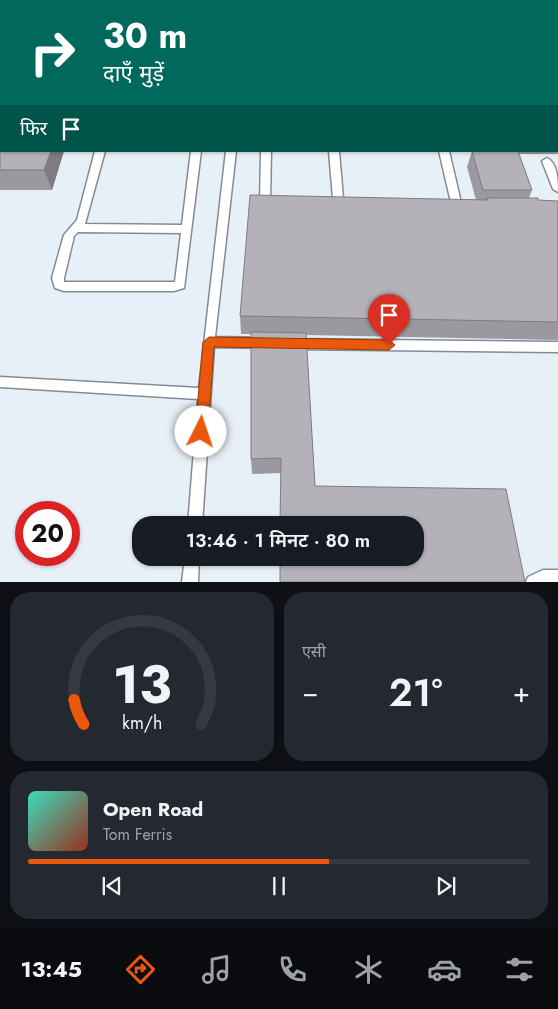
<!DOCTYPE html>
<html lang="hi">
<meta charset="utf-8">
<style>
body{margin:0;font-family:Jost,"Noto Sans Devanagari",sans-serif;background:#242831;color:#f1f3f6;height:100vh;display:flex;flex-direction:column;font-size:19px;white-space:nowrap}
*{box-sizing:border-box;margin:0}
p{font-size:16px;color:#9ea1a6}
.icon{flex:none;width:28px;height:28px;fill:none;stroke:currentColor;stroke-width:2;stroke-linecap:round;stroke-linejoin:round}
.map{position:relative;height:582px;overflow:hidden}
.sheet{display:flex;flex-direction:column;gap:10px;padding:10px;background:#0d0f14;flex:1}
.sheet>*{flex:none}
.hud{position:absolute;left:0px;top:0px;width:559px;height:152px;box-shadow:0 1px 4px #0004;background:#00695c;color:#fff;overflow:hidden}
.speed{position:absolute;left:15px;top:501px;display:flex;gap:10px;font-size:25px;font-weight:700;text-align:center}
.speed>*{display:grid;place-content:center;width:65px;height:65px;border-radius:50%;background:#171b24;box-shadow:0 1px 4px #0004;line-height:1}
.speed .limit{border:8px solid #d22;background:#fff;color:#111}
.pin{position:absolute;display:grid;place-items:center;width:42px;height:42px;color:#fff;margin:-51px -21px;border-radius:50% 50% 50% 0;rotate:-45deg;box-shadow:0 0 5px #0007}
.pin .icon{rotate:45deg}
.me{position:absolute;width:55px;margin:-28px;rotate:4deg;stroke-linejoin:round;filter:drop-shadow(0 0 4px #0008)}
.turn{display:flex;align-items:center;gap:18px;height:105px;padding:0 20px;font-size:22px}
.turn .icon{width:65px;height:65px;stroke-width:2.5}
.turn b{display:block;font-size:35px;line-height:42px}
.then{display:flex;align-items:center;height:48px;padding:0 20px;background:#0003;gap:10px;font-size:19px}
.big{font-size:38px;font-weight:600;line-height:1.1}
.sheet .card{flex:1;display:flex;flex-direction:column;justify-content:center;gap:8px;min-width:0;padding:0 18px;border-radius:20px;background:#242831}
.sheet .dial{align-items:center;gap:0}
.dial svg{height:130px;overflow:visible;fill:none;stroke:#363941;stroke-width:7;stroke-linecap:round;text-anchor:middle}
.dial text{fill:#f1f3f6;stroke:none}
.song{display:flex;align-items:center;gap:15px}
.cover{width:60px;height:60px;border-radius:8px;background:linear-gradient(135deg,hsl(170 70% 55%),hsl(10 70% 35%))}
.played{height:5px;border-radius:2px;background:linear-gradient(90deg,#ea580c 60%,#363941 60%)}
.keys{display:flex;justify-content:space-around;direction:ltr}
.heat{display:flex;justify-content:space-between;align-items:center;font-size:28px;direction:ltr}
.sheet .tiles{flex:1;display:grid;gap:10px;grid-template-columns:1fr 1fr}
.card:last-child{grid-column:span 2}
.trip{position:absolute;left:132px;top:516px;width:292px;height:50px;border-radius:20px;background:#171b24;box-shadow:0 1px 4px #0004;font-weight:600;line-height:50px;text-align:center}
.dock{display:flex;height:80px;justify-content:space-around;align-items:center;background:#090b0e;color:#9ea1a6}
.dock .icon{width:35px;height:35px}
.dock .selected{color:#ea580c}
.dock b{font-size:22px;color:#f1f3f6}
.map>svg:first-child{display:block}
</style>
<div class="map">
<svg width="558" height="582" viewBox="0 0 558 582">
<rect width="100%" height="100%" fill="#e8f0f7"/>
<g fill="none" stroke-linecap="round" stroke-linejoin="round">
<defs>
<path id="lane" d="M 48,0 L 56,0 L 56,1 L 49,1 Z
M 96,0 L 104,0 L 104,1 L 97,1 Z
M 126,0 L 134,0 L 134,1 L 127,1 Z
M 241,0 L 249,0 L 249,1 L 242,1 Z
M 388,0 L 399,0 L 400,1 L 389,1 Z
M 520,0 L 528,0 L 528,1 L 521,1 Z
M 95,151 L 105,151 L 85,224 L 182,225 L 191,151 L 201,151 L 184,288 L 174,291 L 64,291 L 55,288 L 52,278 L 64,235 L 77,220 ZM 78,232 L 181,233 L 175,282 L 64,282 L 64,278 L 74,236 Z
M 226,151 L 236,151 L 215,337 L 266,338 L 270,339 L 272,343 L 270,347 L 266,348 L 214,347 L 202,525 L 188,525 L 198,399 L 0,387 L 0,377 L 199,388 Z
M 261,151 L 271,151 L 270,202 L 274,208 L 269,212 L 265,211 L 260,203 Z
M 329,151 L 339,151 L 344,210 L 339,214 L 334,210 Z
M 439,151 L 449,151 L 463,211 L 462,214 L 458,215 L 453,211 Z
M 547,158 C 558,163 558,182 558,192 L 553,189 L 542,161 Z
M 292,339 L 558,342 L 558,352 L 292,349 L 288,348 L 286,344 L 288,340 Z
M 185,558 L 199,558 L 198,582 L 182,582 Z
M 543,570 L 558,570 L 558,582 L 526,582 L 528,577 Z"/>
<path id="street" d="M 0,88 L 1,88 L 1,98 L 0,98 Z"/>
</defs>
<use href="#lane" stroke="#848b92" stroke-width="3"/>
<use href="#street" stroke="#848b92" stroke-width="3"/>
<use href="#lane" fill="#fff" fill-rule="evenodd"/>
<use href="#street" fill="#fff" fill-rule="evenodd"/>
</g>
<path fill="#9b989f" d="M 0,97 L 64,151 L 52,190 L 0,190 Z
M 558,102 L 558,154 L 519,154 L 532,190 L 529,198 L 538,200 L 558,201 L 558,340 L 306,335 L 315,486 L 525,582 L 281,473 L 252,474 L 251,459 L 251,334 L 241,334 L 240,316 L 476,200 L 467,167 L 472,151 L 558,151 Z"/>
<path fill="#7e7c82" d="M 51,151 L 64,151 L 52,190 L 44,170 Z"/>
<path fill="#b4b1b9" stroke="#7e7c82" d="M 405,0 L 500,0 L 501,1 L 405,1 Z
M 0,97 L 1,97 L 1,151 L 51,151 L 44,170 L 0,170 Z
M 472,151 L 518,151 L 532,190 L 483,190 Z
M 250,195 L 488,200 L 487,198 L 538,198 L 538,200 L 558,201 L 558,322 L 240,316 Z
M 251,332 L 306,333 L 315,486 L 506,489 L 525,582 L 280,582 L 280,558 L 416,558 L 416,525 L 280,525 L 281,458 L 251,459 Z"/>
<path fill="#ea580c" stroke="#983908" d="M 209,337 L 389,340 L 395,345 L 389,350 L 214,347 L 208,432 L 206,436 L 201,438 L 197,436 L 195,432 L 203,342 Z"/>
</svg>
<div class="speed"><div class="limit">20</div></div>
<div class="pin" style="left:389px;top:345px;background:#d93025"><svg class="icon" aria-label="arrive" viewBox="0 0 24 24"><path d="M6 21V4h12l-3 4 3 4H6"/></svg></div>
<svg class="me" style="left:201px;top:432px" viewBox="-20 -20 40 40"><circle r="19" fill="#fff"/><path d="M0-13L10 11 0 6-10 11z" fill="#ea580c"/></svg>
<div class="trip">13:46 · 1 मिनट · 80 m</div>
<div class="hud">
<div class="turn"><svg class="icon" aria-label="right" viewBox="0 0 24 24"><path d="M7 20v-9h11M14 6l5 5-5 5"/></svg><div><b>30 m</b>दाएँ मुड़ें</div></div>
<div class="then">फिर<svg class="icon" aria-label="arrive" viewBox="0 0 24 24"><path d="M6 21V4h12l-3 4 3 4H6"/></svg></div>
</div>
</div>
<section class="sheet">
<div class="tiles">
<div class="card dial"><svg viewBox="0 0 100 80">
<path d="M14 69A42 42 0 1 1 86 69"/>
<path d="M14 69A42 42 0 0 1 8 54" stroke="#ea580c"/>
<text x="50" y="56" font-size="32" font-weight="700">13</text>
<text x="50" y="72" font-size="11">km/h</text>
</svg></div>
<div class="card"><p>एसी</p>
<div class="heat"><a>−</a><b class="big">21°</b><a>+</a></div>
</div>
<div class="card">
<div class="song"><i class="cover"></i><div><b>Open Road</b><p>Tom Ferris</p></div></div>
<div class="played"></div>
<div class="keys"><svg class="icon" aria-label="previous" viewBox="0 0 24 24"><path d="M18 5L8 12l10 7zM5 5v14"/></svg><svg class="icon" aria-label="pause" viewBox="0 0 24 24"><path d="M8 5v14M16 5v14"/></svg><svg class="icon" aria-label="next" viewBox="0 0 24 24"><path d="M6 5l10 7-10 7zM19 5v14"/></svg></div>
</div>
</div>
</section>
<nav class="dock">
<b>13:45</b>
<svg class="icon selected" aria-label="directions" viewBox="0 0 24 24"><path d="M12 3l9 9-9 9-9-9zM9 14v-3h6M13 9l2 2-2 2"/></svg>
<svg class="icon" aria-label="music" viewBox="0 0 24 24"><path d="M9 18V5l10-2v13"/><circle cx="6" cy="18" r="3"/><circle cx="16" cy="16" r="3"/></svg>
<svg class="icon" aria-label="phone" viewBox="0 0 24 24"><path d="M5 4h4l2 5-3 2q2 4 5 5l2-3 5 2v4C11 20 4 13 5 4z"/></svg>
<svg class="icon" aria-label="climate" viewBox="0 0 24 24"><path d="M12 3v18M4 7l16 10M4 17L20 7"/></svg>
<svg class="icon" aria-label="car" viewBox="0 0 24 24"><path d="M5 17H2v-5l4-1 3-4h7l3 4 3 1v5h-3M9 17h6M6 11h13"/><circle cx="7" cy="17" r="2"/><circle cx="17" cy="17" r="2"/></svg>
<svg class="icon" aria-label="filters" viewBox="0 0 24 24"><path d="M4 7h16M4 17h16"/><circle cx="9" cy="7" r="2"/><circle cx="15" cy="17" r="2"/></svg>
</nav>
